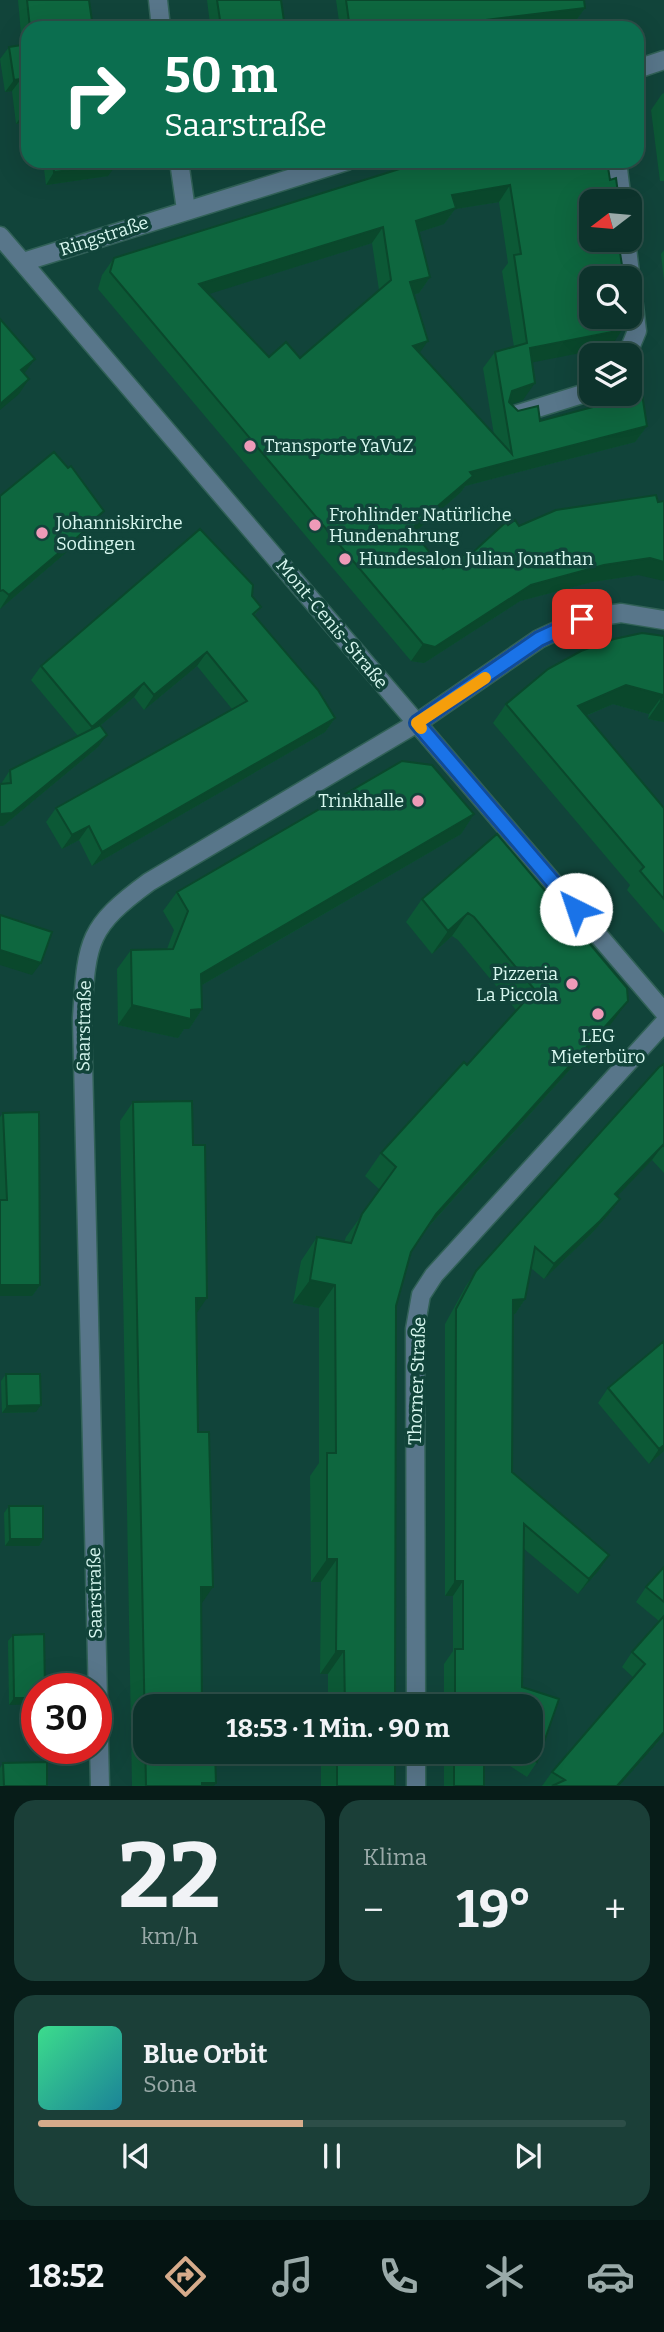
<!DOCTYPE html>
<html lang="de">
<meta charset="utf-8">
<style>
body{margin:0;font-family:Bitter,serif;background:#1b3f38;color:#f1f3f6;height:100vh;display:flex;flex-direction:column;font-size:26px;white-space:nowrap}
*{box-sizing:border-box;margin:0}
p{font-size:23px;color:#9aaaa9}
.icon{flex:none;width:38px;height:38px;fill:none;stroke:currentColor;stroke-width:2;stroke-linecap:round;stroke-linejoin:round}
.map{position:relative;height:1786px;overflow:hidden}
.details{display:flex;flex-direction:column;gap:14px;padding:14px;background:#071c18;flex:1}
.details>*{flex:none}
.guide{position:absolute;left:21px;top:21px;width:623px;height:147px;border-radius:21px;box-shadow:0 7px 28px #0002,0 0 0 2px #2d4e48;background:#0b6e4f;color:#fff;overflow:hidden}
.needle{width:46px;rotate:254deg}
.tools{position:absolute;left:579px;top:189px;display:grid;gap:14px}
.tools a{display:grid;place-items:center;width:63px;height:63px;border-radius:14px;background:#0d332c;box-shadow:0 7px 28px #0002,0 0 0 2px #2d4e48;font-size:35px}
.speed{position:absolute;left:21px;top:1673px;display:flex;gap:14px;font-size:35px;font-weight:700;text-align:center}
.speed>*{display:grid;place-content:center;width:91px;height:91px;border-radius:50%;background:#0d332c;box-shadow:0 7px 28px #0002,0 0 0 2px #2d4e48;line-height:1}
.speed .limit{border:10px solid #d22;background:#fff;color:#111}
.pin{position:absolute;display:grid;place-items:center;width:60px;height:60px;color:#fff;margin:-30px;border-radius:14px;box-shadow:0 4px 10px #0006}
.me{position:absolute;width:77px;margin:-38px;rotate:319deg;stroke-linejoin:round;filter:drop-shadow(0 0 5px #0008)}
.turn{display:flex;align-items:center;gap:24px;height:147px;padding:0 28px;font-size:32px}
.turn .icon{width:91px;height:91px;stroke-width:2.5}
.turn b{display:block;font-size:49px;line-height:60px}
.big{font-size:52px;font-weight:700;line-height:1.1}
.details .card{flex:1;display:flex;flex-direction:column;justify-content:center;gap:10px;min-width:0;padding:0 24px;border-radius:21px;background:#1b3f38}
.details .dial{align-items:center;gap:0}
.dial b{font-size:91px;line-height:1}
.song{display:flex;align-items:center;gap:21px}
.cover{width:84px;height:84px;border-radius:10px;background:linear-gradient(135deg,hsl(150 70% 55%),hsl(190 70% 35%))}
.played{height:7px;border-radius:4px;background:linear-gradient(90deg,#d6ab8b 45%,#2d4e48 45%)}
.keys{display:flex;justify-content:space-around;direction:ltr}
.heat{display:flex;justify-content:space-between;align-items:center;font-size:38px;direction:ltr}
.details .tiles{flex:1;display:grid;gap:14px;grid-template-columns:1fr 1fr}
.card:last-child{grid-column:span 2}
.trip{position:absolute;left:133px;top:1694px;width:410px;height:70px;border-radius:21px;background:#0d332c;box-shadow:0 7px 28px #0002,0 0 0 2px #2d4e48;font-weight:700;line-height:70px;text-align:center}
.tabs{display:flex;height:112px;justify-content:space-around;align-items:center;background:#051412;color:#9aaaa9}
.tabs .icon{width:49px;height:49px}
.tabs .selected{color:#d6ab8b}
.tabs b{font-size:32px;color:#f1f3f6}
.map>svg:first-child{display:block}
</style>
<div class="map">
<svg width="664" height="1786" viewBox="0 0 664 1786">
<rect width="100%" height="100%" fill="#11443a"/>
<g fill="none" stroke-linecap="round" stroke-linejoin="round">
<defs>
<path id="minor" d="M 158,0 L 161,28
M 637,69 L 664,60
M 179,161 L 186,210
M 617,161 L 622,201
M 0,236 L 664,1012
M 626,240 L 637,331 L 627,355
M 23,262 L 347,161
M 515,415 L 592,391
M 416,1706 L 415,1329 L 421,1295 L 434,1275 L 664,1023
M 416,1752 L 416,1786
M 100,1786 L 82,1018 C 87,942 86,928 149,882 L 417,723 L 539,639 L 582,619 L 621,613 L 664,620"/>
</defs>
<use href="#minor" stroke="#316157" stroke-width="21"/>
<use href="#minor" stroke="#58768a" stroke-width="18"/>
</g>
<path fill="#0c5936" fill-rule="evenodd" d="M 18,0 L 89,0 L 93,28 L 28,28 L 28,125 L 28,122 L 16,124 L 12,91 L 5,92 L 0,59 L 9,47 L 22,45 Z
M 207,0 L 281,0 L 285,28 L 207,28 L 210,24 Z
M 336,0 L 584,0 L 585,8 L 577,19 L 506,28 L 340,28 Z
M 664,93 L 664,181 L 660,181 L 651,110 L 662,94 Z
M 43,161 L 116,161 L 108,176 L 46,185 Z
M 441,162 L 592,201 L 611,347 L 532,362 L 523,400 L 511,404 L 518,411 L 540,421 L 647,426 L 635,442 L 465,486 L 461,492 L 414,533 L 443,569 L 470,555 L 508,525 L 519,526 L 638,575 L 592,582 L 520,601 L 424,663 L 411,661 L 98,289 L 102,275 L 114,258 ZM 499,202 L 508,263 L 502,271 L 514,347 L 495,352 L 483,368 L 494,435 L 419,353 L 413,295 L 419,293 L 430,277 L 419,232 L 444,224 L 455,209 ZM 372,243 L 379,290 L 300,358 L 269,357 L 208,294 Z
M 664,250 L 664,281 L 661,254 Z
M 0,496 L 93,525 L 84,534 L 76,544 L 0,609 Z
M 252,596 L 261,607 L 254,616 L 335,718 L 325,732 L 92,866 L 79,840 L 62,849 L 46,822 L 56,808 L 232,709 L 197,666 L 144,710 L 134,697 L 101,725 L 98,747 L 3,826 L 0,826 L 0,784 L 1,784 L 10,770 L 78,736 L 31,680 L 41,666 Z
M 664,636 L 664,722 L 648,719 L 649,714 L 613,704 L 586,716 L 664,808 L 664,933 L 627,890 L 630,885 L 493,723 L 506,704 Z
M 474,814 L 461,834 L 202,985 L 202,1009 L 189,1029 L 184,1029 L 178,1038 L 118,1025 L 117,969 L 131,950 L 167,949 L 174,930 L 163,911 L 177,892 Z
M 497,834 L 611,1024 L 423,1233 L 411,1252 L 396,1306 L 395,1706 L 328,1706 L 328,1674 L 320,1674 L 321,1582 L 311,1582 L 310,1476 L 319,1463 L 319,1308 L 293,1303 L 301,1261 L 317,1237 L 344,1242 L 346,1237 L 380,1190 L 365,1176 L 381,1153 L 467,1065 L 516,1010 L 458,940 L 452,936 L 432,954 L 406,922 L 422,899 Z
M 664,1064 L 664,1173 L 652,1160 L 617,1196 L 620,1199 L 609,1214 L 590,1235 L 544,1279 L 531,1268 L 525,1299 L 515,1314 L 512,1314 L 512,1472 L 609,1555 L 599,1570 L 578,1594 L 523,1548 L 522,1687 L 559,1699 L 537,1762 L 527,1777 L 488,1752 L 530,1752 L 530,1706 L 444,1706 L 444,1664 L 453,1651 L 453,1596 L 445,1596 L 445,1324 L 466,1286 L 476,1271 L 659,1067 Z
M 133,1102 L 196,1314 L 201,1605 L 145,1706 L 214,1786 L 132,1786 L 120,1121 Z
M 3,1113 L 40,1285 L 32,1296 L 0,1296 L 0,1117 Z
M 664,1341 L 664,1451 L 649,1464 L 598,1403 L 608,1388 Z
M 6,1374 L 36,1412 L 2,1413 L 1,1381 Z
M 9,1506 L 43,1539 L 39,1546 L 5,1546 L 4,1513 Z
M 664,1567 L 664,1735 L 619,1786 L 542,1786 L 552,1772 L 634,1678 L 622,1667 L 632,1652 L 659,1621 L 636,1602 L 646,1587 Z
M 13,1635 L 45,1689 L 9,1705 L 8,1641 Z
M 321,1752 L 395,1752 L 395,1786 L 321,1786 Z
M 444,1752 L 484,1752 L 484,1786 L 444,1786 Z
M 3,1763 L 47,1786 L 0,1786 L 0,1768 Z"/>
<path fill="#0a482c" d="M 585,8 L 577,19 L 506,28 L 466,28 L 470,22 Z
M 364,20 L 359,28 L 345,28 L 349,22 Z
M 21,79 L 12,91 L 5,92 L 14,80 Z
M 25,111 L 28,111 L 28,121 L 16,124 Z
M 117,164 L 108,176 L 46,185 L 54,172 Z
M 510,185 L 499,202 L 455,209 L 444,224 L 404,237 L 416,221 L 452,195 Z
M 383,227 L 372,243 L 187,301 L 199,284 Z
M 430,277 L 419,293 L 398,299 L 410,282 Z
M 622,330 L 611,347 L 519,365 L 530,348 Z
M 428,341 L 416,358 L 413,346 Z
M 35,359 L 24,374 L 21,370 Z
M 29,379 L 19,394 L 0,410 L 0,404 Z
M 535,383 L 523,400 L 504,407 L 512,391 Z
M 647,426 L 635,442 L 465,486 L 461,492 L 399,546 L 411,529 L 470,472 Z
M 104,511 L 93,525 L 84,534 L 76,544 L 0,609 L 9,595 Z
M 650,558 L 664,562 L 664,581 L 638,575 L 592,582 L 520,601 L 424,663 L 411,661 L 423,644 L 531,585 L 604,565 Z
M 207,652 L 197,666 L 144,710 L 154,695 Z
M 144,683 L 134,697 L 82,741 L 92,727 Z
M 626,685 L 663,695 L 649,714 L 613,704 L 564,725 L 578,706 Z
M 661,700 L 664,701 L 664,722 L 648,719 Z
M 335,718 L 325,732 L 92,866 L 102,852 Z
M 107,735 L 98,747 L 3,826 L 0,826 L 0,814 Z
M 474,814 L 461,834 L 188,993 L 201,974 Z
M 89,826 L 79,840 L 62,849 L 72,835 Z
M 468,913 L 452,936 L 432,954 L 448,931 Z
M 0,950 L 41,963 L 32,975 L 0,965 Z
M 628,1001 L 611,1024 L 419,1237 L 436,1214 Z
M 132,1005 L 191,1010 L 202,1009 L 189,1029 L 184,1029 L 178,1038 L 118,1025 Z
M 663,1145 L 652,1160 L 605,1209 L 615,1194 Z
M 620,1199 L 609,1214 L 590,1235 L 544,1279 L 554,1264 Z
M 310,1280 L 335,1285 L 319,1308 L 293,1303 Z
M 0,1285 L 40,1285 L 32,1296 L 0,1296 Z
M 196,1298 L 207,1298 L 194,1317 Z
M 525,1299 L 515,1314 L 502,1315 L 513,1300 Z
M 41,1405 L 36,1412 L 2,1413 L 7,1406 Z
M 664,1445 L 664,1451 L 649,1464 L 659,1449 Z
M 10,1539 L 43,1539 L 39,1546 L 5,1546 Z
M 609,1555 L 599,1570 L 578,1594 L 589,1579 Z
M 327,1559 L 337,1559 L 321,1582 L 311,1582 Z
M 455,1581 L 463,1581 L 453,1596 L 445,1596 Z
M 201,1587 L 213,1587 L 200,1606 Z
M 336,1651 L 344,1651 L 328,1674 L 320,1674 Z
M 14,1698 L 37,1698 L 37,1704 L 9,1705 Z
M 664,1732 L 664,1735 L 619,1786 L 617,1786 Z
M 202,1783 L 216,1783 L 214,1786 L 200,1786 Z"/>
<path fill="#0e673f" stroke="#0a482c" stroke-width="2" fill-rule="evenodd" d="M 27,0 L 89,0 L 93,28 L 30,28 Z
M 217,0 L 281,0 L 285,28 L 213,28 L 212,21 L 220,20 Z
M 346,0 L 584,0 L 585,8 L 470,22 L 470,28 L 366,28 L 364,20 L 349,22 Z
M 28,44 L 28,111 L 25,111 L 21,79 L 14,80 L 9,47 Z
M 53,161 L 116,161 L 117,164 L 54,172 Z
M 425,161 L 607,161 L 610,180 L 616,178 L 619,201 L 592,201 L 592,240 L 618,240 L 624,278 L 592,278 L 592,317 L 620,317 L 622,330 L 530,348 L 535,383 L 512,391 L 509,402 L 518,411 L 538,406 L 540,421 L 642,394 L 647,426 L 470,472 L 473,476 L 411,529 L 443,569 L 468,552 L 470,555 L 506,522 L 508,525 L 515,520 L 519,526 L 556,510 L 656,495 L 658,502 L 664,501 L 664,562 L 650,558 L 604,565 L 531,585 L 435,647 L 423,644 L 110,272 L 114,258 ZM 510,185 L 521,254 L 514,255 L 527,343 L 495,352 L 512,454 L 413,346 L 428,341 L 410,282 L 430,277 L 416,221 L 456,208 L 452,195 ZM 383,227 L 391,280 L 300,358 L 286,342 L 269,357 L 199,284 Z
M 0,319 L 35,359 L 21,370 L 29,379 L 0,404 Z
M 54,452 L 68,468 L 71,466 L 104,511 L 85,527 L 87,529 L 9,595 L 3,590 L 0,591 L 0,496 Z
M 200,529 L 253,585 L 252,596 L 261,607 L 253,614 L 318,690 L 335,718 L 102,852 L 89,826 L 72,835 L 56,808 L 247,701 L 207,652 L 154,695 L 144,683 L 92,727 L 41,666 Z
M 642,633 L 664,636 L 664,701 L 661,700 L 663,695 L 626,685 L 578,706 L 664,808 L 664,899 L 640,871 L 644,867 L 506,704 L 548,669 L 581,651 L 614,639 Z
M 100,725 L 107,735 L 12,813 L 0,814 L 0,784 L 11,783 L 10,770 Z
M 402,761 L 432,765 L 474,814 L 201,974 L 202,1009 L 191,1010 L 191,1019 L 132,1005 L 131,950 L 173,949 L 188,911 L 177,892 Z
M 497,834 L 627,988 L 628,1001 L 436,1214 L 411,1252 L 396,1306 L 395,1706 L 345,1706 L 344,1651 L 336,1651 L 337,1559 L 327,1559 L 327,1453 L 336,1453 L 335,1285 L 310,1280 L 317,1237 L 351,1243 L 362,1214 L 396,1167 L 381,1153 L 464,1062 L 467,1065 L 535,990 L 474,917 L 468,913 L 448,931 L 422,899 Z
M 0,915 L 52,932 L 41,963 L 0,950 Z
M 664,1064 L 664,1146 L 663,1145 L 615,1194 L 620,1199 L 600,1221 L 554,1264 L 535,1247 L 525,1299 L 513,1300 L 512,1472 L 609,1555 L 589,1579 L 524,1524 L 522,1687 L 559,1699 L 537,1762 L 521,1752 L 530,1752 L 530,1706 L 455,1706 L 455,1649 L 463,1649 L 463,1581 L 455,1581 L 456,1309 L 476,1271 L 659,1067 Z
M 192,1101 L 193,1145 L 205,1145 L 207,1298 L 196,1298 L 198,1432 L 209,1432 L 213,1587 L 201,1587 L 202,1706 L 145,1706 L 145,1752 L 215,1752 L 216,1783 L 202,1783 L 202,1786 L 146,1786 L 133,1102 Z
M 39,1112 L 40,1285 L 0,1285 L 0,1200 L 7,1200 L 3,1113 Z
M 664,1341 L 664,1445 L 659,1449 L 608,1388 Z
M 6,1374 L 40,1374 L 41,1405 L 7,1406 Z
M 9,1506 L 43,1506 L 43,1539 L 10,1539 Z
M 664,1567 L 664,1602 L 646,1587 Z
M 664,1616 L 664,1732 L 617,1786 L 552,1786 L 565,1780 L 552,1772 L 645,1664 L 632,1652 Z
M 44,1634 L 45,1689 L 37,1689 L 37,1698 L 14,1698 L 13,1635 Z
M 337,1752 L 395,1752 L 395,1786 L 337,1786 Z
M 454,1752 L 484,1752 L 484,1786 L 454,1786 Z
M 47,1762 L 47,1786 L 4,1786 L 3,1763 Z"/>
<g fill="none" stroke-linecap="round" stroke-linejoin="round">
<defs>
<path id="route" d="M 576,909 L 417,723 L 539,639 L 582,619"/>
</defs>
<use href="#route" stroke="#114b97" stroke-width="18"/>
<use href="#route" stroke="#1a73e8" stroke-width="12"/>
<path stroke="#f59e0b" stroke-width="12" d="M 421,728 L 417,723 L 485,678"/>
</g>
<g fill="#ef9ab8" stroke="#11443a" stroke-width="2.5">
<circle cx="250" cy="446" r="7"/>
<circle cx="315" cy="525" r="7"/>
<circle cx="42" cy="533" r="7"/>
<circle cx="345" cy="559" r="7"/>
<circle cx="418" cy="801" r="7"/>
<circle cx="572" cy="984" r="7"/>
<circle cx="598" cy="1014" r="7"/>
</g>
<g text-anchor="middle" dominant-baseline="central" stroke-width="7" stroke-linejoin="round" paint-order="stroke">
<g font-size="18" fill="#d8f8f0" stroke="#11443a">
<text transform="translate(104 236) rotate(-18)">Ringstraße</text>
<text transform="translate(332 624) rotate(50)">Mont-Cenis-Straße</text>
<text transform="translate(84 1026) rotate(-89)">Saarstraße</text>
<text transform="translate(417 1381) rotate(-88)">Thorner Straße</text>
<text transform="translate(95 1593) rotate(-91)">Saarstraße</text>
</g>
<g font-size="18" fill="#d8f8f0" stroke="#11443a" text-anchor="start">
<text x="264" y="446">Transporte YaVuZ</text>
<text x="329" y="515">Frohlinder Natürliche<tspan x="329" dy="21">Hundenahrung</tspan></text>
<text x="56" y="523">Johanniskirche<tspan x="56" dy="21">Sodingen</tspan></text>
<text x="359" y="559">Hundesalon Julian Jonathan</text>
<text x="404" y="801" text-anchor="end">Trinkhalle</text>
<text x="558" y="974" text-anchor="end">Pizzeria<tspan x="558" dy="21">La Piccola</tspan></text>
<text x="598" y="1036" text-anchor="middle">LEG<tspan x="598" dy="21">Mieterbüro</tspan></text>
</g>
</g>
</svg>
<div class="tools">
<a><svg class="needle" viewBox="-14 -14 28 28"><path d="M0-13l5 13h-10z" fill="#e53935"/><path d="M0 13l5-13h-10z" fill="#9aaaa9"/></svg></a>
<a><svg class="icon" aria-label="search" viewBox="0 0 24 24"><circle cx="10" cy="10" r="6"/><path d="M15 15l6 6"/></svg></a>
<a><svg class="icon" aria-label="layers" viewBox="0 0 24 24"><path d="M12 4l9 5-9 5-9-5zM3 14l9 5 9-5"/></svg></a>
</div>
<div class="speed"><div class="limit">30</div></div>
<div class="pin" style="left:582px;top:619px;background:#d93025"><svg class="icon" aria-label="arrive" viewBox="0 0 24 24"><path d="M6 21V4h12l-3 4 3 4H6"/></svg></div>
<svg class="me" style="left:576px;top:909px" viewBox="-20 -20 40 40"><circle r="19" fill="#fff"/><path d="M0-13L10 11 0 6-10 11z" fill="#1a73e8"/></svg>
<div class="trip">18:53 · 1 Min. · 90 m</div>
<div class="guide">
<div class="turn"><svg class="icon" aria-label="right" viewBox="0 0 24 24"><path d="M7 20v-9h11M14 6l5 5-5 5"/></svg><div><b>50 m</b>Saarstraße</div></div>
</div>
</div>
<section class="details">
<div class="tiles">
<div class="card dial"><b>22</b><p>km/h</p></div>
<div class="card"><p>Klima</p>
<div class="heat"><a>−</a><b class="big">19°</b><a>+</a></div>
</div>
<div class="card">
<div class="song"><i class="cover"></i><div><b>Blue Orbit</b><p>Sona</p></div></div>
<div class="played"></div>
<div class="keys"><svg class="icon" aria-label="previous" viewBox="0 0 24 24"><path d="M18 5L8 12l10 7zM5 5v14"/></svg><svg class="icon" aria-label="pause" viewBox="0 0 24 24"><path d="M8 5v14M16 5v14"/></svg><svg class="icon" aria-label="next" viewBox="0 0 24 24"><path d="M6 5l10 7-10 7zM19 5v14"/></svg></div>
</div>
</div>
</section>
<nav class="tabs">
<b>18:52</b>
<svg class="icon selected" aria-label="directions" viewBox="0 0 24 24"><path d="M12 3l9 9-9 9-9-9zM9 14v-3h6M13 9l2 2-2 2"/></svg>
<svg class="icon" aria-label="music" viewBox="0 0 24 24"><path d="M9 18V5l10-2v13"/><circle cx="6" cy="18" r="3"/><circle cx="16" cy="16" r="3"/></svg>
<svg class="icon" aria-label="phone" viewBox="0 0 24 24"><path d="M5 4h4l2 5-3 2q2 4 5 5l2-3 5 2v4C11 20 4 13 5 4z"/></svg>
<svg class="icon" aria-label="climate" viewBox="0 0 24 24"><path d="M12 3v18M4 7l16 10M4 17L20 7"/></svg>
<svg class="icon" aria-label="car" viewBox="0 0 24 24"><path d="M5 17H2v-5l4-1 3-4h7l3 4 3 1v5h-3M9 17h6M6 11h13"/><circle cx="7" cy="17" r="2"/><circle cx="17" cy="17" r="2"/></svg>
</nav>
